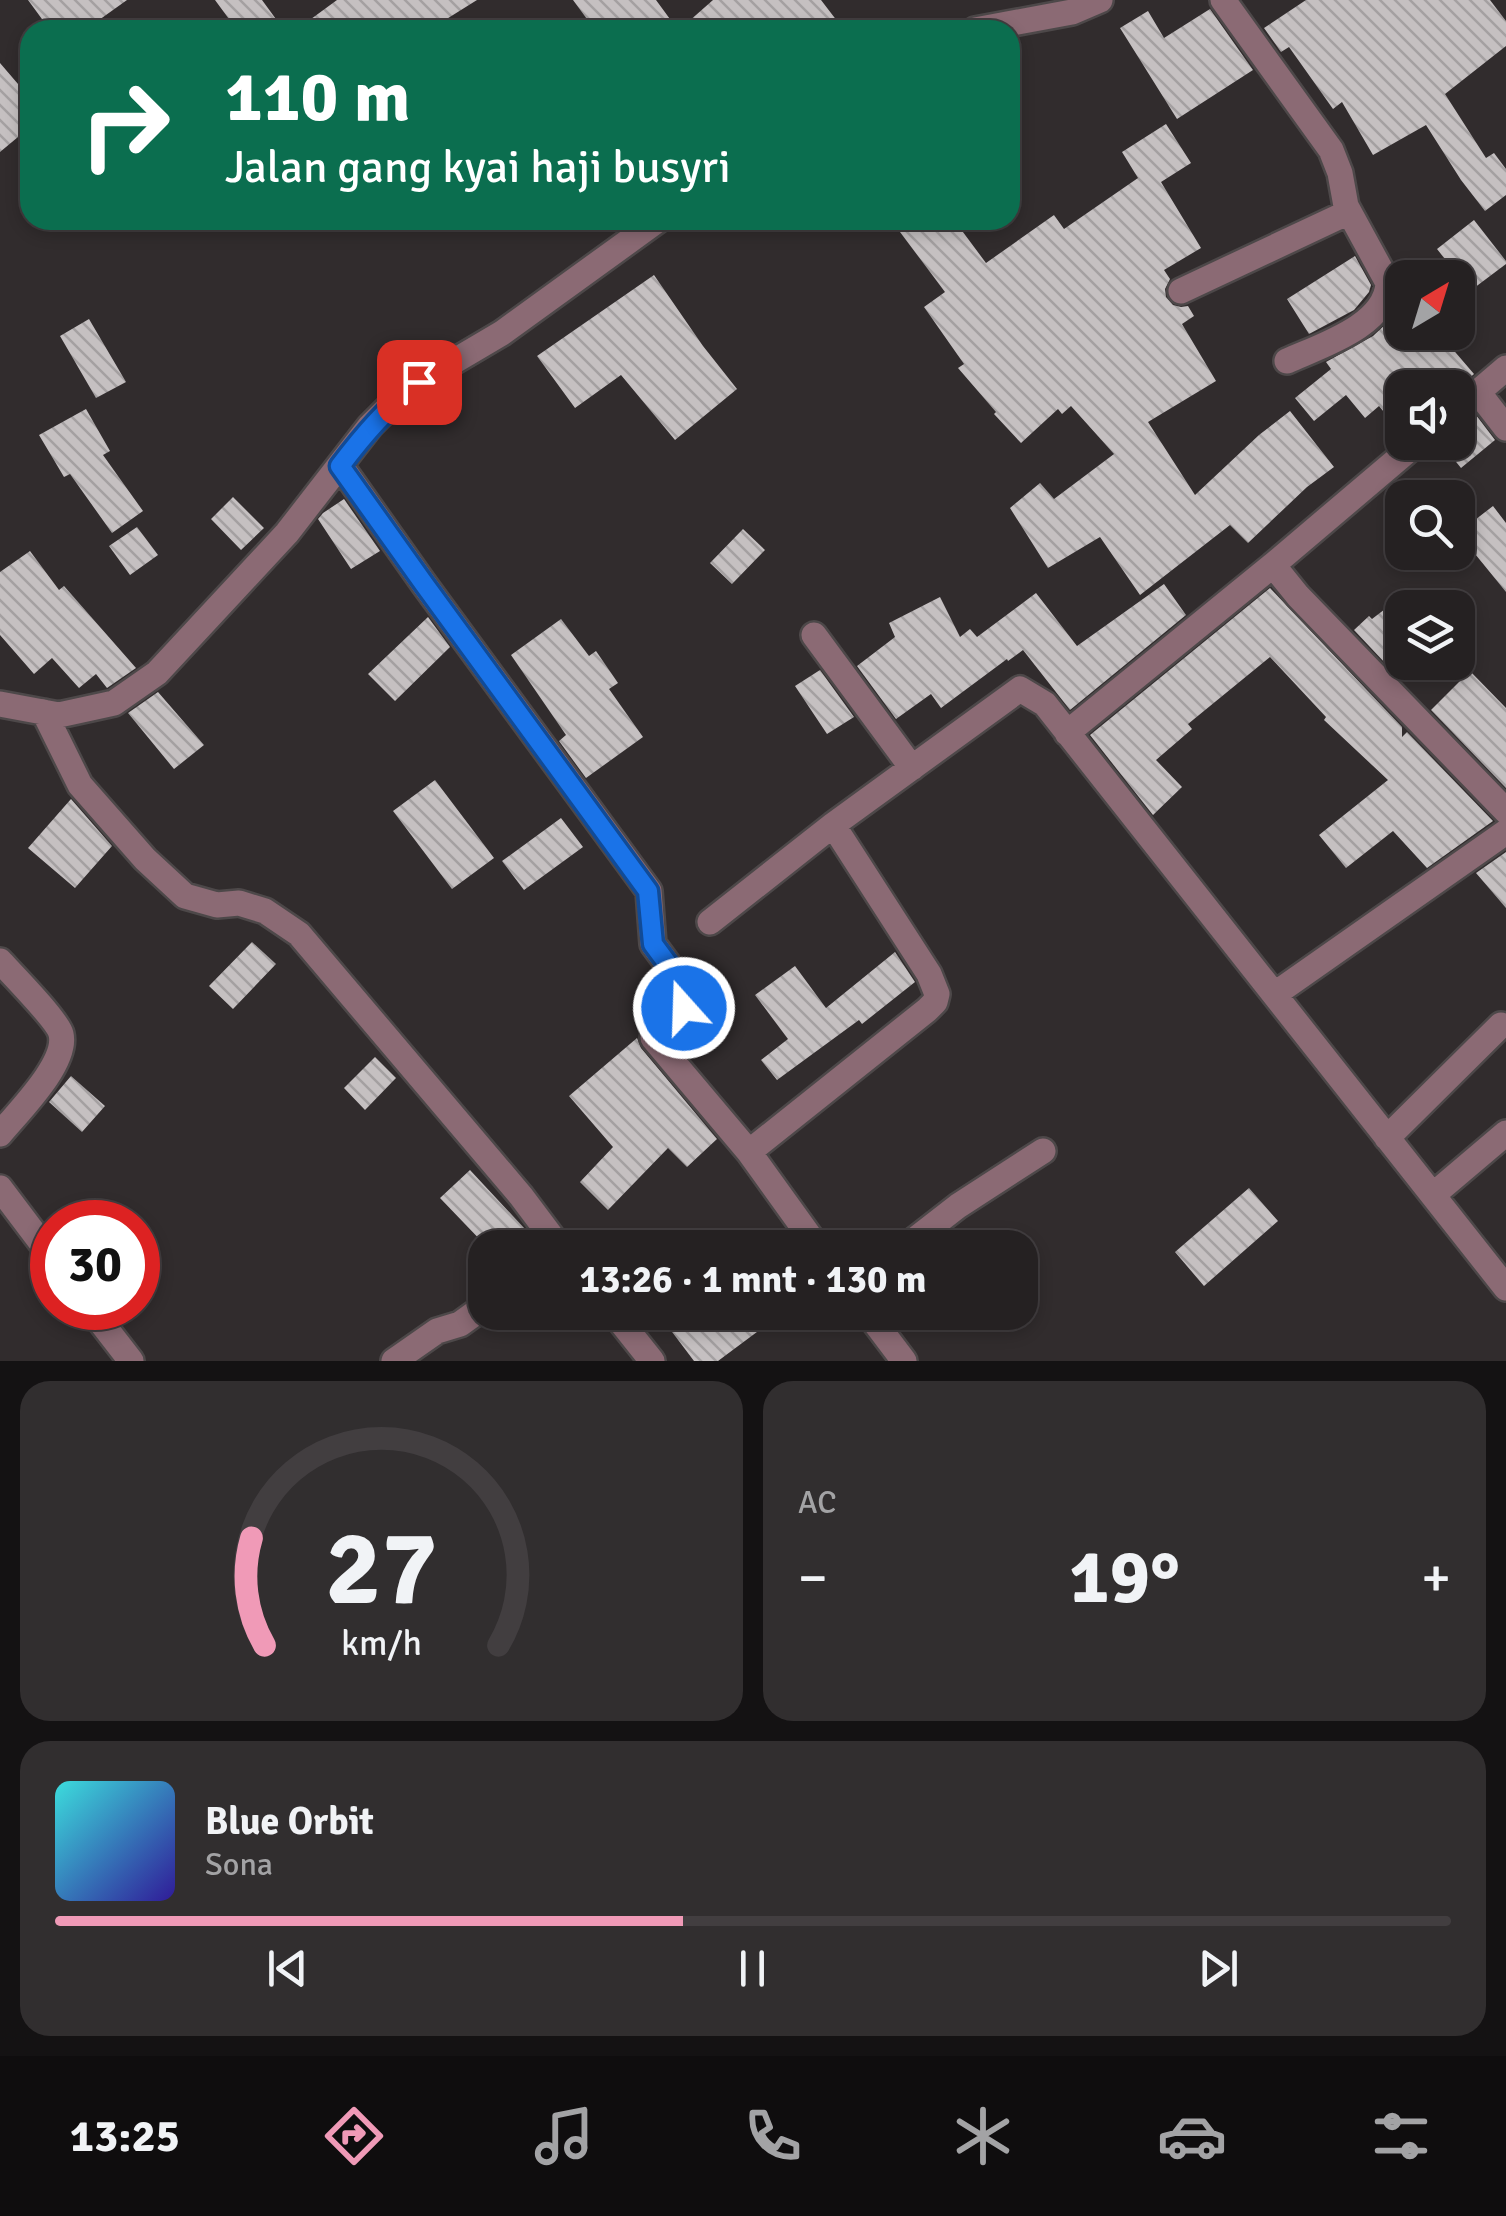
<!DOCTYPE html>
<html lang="id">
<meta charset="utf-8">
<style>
body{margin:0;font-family:Signika,sans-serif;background:#312e2f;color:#f1f3f6;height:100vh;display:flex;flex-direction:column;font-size:38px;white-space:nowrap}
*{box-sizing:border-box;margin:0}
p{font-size:32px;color:#a3a3a5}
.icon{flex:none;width:55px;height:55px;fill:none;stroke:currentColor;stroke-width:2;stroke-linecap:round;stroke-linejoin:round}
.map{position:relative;height:1361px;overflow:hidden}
.sheet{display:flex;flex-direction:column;gap:20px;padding:20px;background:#141213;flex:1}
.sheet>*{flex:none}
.banner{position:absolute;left:20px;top:20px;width:1000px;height:210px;border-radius:30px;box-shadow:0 5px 15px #0003,0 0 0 2px #423e40;background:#0b6e4f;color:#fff;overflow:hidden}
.needle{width:65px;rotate:38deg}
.controls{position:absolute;left:1385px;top:260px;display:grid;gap:20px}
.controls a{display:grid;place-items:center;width:90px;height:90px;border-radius:20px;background:#252122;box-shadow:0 5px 15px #0003,0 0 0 2px #423e40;font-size:50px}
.speed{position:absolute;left:30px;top:1200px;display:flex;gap:20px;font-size:50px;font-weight:700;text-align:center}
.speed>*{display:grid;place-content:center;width:130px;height:130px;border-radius:50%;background:#252122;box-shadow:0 5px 15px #0003,0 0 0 2px #423e40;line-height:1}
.speed .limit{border:15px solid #d22;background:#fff;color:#111}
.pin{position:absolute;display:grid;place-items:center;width:85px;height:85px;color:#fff;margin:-42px;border-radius:20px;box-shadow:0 5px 15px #0006}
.me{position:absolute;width:110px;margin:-55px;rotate:340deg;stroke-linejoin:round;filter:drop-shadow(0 0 8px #0008)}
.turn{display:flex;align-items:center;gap:35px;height:210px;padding:0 40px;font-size:45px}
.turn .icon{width:130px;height:130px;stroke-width:2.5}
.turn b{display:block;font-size:70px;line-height:85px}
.big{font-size:75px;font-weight:800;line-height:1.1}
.sheet .tile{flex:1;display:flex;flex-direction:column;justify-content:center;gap:15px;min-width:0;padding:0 35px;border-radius:30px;background:#312e2f}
.sheet .dial{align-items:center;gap:0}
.dial svg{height:260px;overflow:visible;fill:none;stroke:#423e40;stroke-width:7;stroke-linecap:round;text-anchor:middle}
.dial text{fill:#f1f3f6;stroke:none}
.song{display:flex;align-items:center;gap:30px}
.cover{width:120px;height:120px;border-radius:15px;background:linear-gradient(135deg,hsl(180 70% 55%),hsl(250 70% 35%))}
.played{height:10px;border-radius:5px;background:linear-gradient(90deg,#f09ab7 45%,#423e40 45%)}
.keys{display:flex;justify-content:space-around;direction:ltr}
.heat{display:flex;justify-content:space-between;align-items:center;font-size:55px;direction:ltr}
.sheet .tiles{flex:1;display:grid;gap:20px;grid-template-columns:1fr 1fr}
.tile:last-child{grid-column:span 2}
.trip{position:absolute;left:468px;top:1230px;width:570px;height:100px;border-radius:30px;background:#252122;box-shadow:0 5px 15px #0003,0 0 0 2px #423e40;font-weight:800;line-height:100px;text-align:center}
.dock{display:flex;height:160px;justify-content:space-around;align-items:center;background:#0f0d0e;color:#a3a3a5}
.dock .icon{width:70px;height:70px}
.dock .on{color:#f09ab7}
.dock b{font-size:45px;color:#f1f3f6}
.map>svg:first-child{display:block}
</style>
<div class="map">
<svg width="1506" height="1361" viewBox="0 0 1506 1361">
<defs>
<pattern id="building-back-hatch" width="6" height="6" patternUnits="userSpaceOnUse" patternTransform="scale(2.5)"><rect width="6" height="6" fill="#c5c0c1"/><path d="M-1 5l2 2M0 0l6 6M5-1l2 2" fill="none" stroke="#a4a0a1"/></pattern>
</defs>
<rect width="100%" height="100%" fill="#312c2d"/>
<path fill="url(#building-back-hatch)" d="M 28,0 L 127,0 L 85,30 L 50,30 Z
M 215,0 L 262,0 L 284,30 L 237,30 Z
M 337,0 L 477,0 L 429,30 L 296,30 Z
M 573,0 L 656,0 L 678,30 L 595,30 Z
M 713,0 L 821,0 L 844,30 L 679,30 Z
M 1306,0 L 1490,0 L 1506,21 L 1506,46 L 1445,94 L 1486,158 L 1494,153 L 1506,169 L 1506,195 L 1485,211 L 1461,180 L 1426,125 L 1373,155 L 1342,102 L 1333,109 L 1289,47 L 1281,52 L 1264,28 Z
M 1210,9 L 1253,70 L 1177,119 L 1120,28 L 1148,11 L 1164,38 Z
M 0,63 L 30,98 L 30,127 L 0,152 Z
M 1166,124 L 1191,163 L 1161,182 L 1201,248 L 1164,270 L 1170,279 L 1165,289 L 1166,297 L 1173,305 L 1181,307 L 1188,306 L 1194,316 L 1182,324 L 1216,381 L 1148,422 L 1195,495 L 1259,435 L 1290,411 L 1334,467 L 1307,487 L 1248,543 L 1230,525 L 1140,595 L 1100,537 L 1048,568 L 1010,508 L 1040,483 L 1054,499 L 1114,454 L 1071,406 L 1062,414 L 1058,409 L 1021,443 L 994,414 L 996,412 L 958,368 L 964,364 L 924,307 L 945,292 L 891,220 L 954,220 L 986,263 L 1054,215 L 1064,229 L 1138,178 L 1122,152 Z
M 1474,220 L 1506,261 L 1506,264 L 1470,291 L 1437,249 Z
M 1355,256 L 1371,285 L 1369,292 L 1354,310 L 1309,334 L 1287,299 Z
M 654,275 L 703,346 L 737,389 L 675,440 L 621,375 L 575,408 L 537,356 Z
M 1396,310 L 1402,321 L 1402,332 L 1438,332 L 1474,374 L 1458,388 L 1402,388 L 1402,404 L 1388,417 L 1379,406 L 1365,418 L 1346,395 L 1314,421 L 1295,398 L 1331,369 L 1326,362 L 1373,336 L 1387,323 Z
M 89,319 L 126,382 L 96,398 L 60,336 Z
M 86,409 L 110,451 L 103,455 L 143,511 L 112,533 L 70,474 L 64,477 L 39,435 Z
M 1476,415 L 1495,440 L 1461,468 L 1440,442 L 1458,442 L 1458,425 L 1468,422 Z
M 233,497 L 264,528 L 241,550 L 211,519 Z
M 344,499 L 380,551 L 351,569 L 318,519 L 323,513 Z
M 1493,506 L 1506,523 L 1506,592 L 1458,533 Z
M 137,527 L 158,555 L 130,575 L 109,546 Z
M 743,529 L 765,550 L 732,584 L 710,563 Z
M 30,551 L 59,590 L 64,586 L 136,668 L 107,688 L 96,674 L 79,688 L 52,658 L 34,674 L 0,635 L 0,572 Z
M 1164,584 L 1186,615 L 1070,710 L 1023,650 L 1008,661 L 1007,659 L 941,708 L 931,694 L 896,719 L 857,666 L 895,637 L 889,623 L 940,597 L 960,637 L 970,629 L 977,637 L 1036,593 L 1077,646 Z
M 1270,588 L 1402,727 L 1402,737 L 1407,732 L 1493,821 L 1427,868 L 1393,831 L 1346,868 L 1319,835 L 1388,780 L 1324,720 L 1326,717 L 1270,657 L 1188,724 L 1192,729 L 1156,760 L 1182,787 L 1153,815 L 1090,735 Z
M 1402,596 L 1402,681 L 1354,630 L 1369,616 L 1372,619 Z
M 428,617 L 450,647 L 395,701 L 368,674 Z
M 561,619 L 589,656 L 596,651 L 618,683 L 609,689 L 643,737 L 586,778 L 559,741 L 566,735 L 511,655 Z
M 820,670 L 854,717 L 827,734 L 795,686 Z
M 1470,671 L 1506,708 L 1506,788 L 1431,710 Z
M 158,692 L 204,745 L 174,769 L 128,713 Z
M 435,780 L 494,858 L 452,889 L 393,811 Z
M 71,799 L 112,846 L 75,888 L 28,848 Z
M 561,818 L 583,847 L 524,890 L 502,861 Z
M 1506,852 L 1506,908 L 1476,873 Z
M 252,942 L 276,964 L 233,1009 L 209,986 Z
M 895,952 L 915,982 L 862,1024 L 859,1020 L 777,1080 L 761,1060 L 788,1039 L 755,995 L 795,966 L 826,1008 Z
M 637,1038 L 641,1048 L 717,1139 L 687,1167 L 668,1148 L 608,1210 L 580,1182 L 613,1147 L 569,1096 Z
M 375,1057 L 396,1078 L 365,1110 L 344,1088 Z
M 71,1076 L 105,1106 L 82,1132 L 49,1102 Z
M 470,1170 L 525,1229 L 539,1248 L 488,1248 L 440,1198 Z
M 1249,1188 L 1278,1221 L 1204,1286 L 1175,1252 Z
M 657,1312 L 784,1312 L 718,1361 L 694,1361 Z"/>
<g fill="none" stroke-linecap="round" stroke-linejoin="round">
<defs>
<path id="minor" d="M 1223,0 L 1331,150 L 1340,173 L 1346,206 L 1388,283 C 1386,326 1320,346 1287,361
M 975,30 L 1072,12 L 1100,0
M 1181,291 L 1349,212
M 1478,392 L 1506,428
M 1458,409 L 1506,368
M 1418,442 L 1273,565 L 1298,596 L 1506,811
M 340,465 L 424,584 L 649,891 L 653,944 L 681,982 L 684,1008 L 653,1038 L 749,1152 L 818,1248
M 814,635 L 912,768
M 0,704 L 59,715 L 114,703 L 157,673 L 287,533 L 370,426 L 391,405 L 419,382 L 502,333 L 658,220
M 44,712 L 80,785 L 145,859 L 185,896 L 217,905 L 239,903 L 265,911 L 299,934 L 521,1196 L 560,1248
M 1067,733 L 1273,565
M 710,922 L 833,825 L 1020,689 L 1045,704 L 1506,1288
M 0,961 C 12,974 58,1021 61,1034 C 68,1063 18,1112 0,1134
M 1275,994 L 1506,832
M 1387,1138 L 1501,1025
M 749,1152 L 927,1010 L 935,1002 L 937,994 L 929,974 L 833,825
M 0,1188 L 52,1257
M 1433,1195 L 1506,1133
M 904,1248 L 958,1206 L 1043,1151
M 90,1308 L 131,1361
M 613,1312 L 652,1361
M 867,1312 L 904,1361
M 394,1361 L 437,1331 L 460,1324 L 485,1306"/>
</defs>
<use href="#minor" stroke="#4d4849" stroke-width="30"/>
<use href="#minor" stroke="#8b6a74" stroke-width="25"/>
</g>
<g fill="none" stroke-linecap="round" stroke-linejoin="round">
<defs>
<path id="route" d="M 419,382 C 387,408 365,433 340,466 L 424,584 L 648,891 L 653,944 L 681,982 L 684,1008"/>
</defs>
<use href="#route" stroke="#114b97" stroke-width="25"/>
<use href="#route" stroke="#1a73e8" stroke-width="18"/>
</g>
</svg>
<div class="controls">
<a><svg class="needle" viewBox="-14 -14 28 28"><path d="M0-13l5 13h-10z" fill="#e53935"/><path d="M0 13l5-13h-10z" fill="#a3a3a5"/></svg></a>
<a><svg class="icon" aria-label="sound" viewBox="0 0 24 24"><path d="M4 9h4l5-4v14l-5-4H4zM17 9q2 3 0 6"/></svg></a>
<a><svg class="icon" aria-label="search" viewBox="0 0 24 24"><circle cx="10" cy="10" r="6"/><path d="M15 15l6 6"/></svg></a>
<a><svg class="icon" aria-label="layers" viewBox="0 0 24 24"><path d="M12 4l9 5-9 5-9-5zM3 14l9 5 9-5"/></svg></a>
</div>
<div class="speed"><div class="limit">30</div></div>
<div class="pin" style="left:419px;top:382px;background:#d93025"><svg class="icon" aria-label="arrive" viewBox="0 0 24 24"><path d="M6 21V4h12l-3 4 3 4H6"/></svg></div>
<svg class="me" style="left:684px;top:1008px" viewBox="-20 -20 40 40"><circle r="17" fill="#1a73e8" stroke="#fff" stroke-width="3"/><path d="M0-11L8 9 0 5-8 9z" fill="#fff"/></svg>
<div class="trip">13:26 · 1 mnt · 130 m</div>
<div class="banner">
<div class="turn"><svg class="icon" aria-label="right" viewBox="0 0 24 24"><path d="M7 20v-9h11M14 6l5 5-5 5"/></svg><div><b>110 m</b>Jalan gang kyai haji busyri</div></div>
</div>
</div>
<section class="sheet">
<div class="tiles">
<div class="tile dial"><svg viewBox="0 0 100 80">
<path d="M14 69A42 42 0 1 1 86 69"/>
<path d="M14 69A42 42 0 0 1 10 36" stroke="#f09ab7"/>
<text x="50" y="56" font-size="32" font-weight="700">27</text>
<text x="50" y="72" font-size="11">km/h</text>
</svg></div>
<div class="tile"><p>AC</p>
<div class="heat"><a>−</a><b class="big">19°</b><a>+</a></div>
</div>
<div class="tile">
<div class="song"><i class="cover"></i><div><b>Blue Orbit</b><p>Sona</p></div></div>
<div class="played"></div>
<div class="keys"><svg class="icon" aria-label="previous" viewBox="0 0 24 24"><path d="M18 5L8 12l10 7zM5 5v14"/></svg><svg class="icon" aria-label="pause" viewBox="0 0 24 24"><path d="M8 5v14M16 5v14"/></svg><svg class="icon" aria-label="next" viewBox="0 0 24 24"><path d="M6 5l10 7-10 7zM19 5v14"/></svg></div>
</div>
</div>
</section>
<nav class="dock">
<b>13:25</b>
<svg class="icon on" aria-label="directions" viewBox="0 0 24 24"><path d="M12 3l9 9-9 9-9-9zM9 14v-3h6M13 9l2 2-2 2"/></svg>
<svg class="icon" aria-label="music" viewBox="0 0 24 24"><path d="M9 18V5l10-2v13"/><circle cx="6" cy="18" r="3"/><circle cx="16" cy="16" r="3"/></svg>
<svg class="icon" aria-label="phone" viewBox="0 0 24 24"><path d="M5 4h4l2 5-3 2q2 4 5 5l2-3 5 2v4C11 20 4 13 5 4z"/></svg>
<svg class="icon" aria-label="climate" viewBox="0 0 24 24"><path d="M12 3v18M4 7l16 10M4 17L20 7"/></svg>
<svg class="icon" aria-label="car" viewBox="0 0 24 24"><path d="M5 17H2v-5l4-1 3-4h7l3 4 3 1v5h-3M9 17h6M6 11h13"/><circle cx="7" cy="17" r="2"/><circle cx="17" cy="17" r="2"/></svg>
<svg class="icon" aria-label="filters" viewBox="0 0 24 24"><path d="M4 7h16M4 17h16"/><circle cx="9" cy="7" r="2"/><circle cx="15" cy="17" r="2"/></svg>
</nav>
